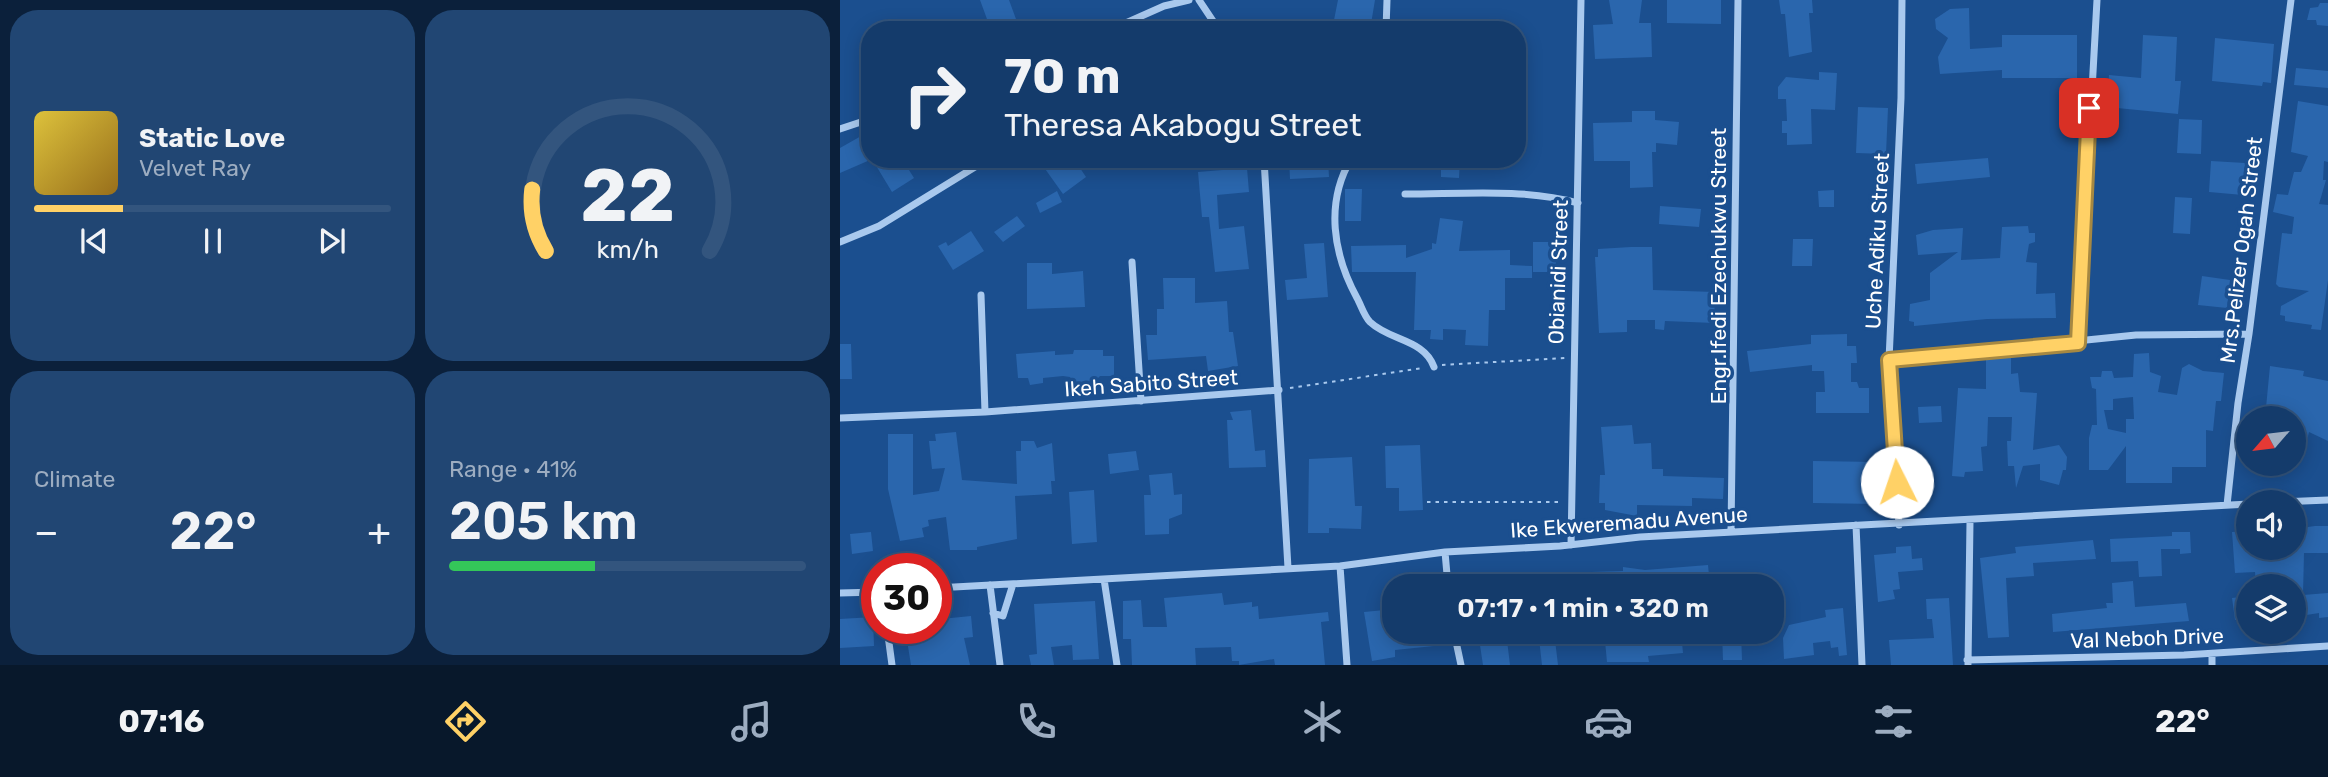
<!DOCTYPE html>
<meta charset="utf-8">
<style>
body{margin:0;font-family:Rubik,sans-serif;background:#214673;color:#f1f3f6;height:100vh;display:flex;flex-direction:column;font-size:26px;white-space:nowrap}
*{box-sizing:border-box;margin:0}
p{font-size:23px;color:#9dadc1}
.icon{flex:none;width:38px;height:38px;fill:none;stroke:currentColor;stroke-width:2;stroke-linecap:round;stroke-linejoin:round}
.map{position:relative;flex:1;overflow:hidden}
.details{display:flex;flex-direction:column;gap:10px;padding:10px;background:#0b203b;width:840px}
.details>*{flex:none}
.top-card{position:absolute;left:21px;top:21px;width:665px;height:147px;border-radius:28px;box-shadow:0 4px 18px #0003,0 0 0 2px #33557e;background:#143b6b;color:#f1f3f6;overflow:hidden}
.needle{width:46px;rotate:242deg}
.controls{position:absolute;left:1396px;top:406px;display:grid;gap:14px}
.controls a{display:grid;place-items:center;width:70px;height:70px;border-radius:50%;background:#143b6b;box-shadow:0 4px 18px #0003,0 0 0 2px #33557e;font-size:35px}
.speed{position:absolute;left:21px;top:553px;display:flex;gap:14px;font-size:35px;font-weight:700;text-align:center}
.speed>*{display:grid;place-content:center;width:91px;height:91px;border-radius:50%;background:#143b6b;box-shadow:0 4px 18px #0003,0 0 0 2px #33557e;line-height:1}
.speed .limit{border:10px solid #d22;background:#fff;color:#111}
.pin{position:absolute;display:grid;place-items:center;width:60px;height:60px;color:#fff;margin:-30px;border-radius:14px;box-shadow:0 4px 10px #0006}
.me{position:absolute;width:77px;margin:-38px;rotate:356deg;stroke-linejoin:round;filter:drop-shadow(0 0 5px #0008)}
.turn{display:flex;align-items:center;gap:24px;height:147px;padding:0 28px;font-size:32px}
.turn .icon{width:91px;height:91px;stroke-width:2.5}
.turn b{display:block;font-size:49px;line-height:60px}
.big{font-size:52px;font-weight:600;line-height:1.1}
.details .tile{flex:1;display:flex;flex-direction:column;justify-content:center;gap:10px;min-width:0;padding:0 24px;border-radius:28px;background:#214673}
.details .dial{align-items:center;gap:0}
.dial svg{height:182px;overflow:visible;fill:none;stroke:#33557e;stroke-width:7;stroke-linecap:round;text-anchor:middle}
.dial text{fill:#f1f3f6;stroke:none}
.song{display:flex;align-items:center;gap:21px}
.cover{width:84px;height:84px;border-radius:10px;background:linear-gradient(135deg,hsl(50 70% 55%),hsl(40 70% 35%))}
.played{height:7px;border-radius:4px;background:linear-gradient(90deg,#ffd166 25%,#33557e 25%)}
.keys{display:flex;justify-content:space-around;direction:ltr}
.heat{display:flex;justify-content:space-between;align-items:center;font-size:38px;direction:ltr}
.charge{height:10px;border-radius:5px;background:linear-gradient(90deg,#34c759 41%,#33557e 0)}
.details .tiles{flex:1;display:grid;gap:10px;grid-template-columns:repeat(2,1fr)}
.trip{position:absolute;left:542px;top:574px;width:402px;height:70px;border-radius:28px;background:#143b6b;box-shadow:0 4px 18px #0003,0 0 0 2px #33557e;font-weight:600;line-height:70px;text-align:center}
.tab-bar{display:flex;height:112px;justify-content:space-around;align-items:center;background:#08182b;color:#9dadc1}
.tab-bar .icon{width:49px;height:49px}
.tab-bar .current{color:#ffd166}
.tab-bar b{font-size:32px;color:#f1f3f6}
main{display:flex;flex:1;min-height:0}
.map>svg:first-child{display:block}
</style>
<main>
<section class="details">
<div class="tiles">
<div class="tile">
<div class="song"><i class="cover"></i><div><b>Static Love</b><p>Velvet Ray</p></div></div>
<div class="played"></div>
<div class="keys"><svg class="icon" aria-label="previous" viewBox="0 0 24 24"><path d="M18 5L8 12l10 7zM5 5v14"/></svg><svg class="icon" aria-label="pause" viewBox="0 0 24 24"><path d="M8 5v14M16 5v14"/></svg><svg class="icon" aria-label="next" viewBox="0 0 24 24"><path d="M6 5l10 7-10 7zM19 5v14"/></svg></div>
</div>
<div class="tile dial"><svg viewBox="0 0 100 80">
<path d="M14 69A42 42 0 1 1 86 69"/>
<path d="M14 69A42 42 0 0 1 8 42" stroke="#ffd166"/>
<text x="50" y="56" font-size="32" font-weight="700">22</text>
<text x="50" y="72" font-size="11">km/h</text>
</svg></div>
<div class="tile"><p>Climate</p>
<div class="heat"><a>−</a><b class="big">22°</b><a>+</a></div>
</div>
<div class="tile"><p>Range · 41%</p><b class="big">205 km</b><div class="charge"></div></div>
</div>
</section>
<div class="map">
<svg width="1488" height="665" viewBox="0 0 1488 665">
<rect width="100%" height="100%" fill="#1b4f8f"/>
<path fill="#2a66ad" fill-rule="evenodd" d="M 140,0 L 169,0 L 180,30 L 151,30 Z
M 498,0 L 535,0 L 530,30 L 492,30 Z
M 769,0 L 802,0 L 799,23 L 811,23 L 812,57 L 755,59 L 753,25 L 773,24 Z
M 827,0 L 881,0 L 881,24 L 827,23 Z
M 939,0 L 972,0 L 973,13 L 969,13 L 972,52 L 949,57 L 945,14 L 941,14 Z
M 1480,3 L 1488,3 L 1488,26 L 1477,25 L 1476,20 L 1467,20 L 1470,8 L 1478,7 Z
M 1129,8 L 1130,49 L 1162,47 L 1162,35 L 1237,35 L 1237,78 L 1162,78 L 1162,70 L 1100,74 L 1098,57 L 1108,38 L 1096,29 L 1095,19 L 1110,9 Z
M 1303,35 L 1337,37 L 1335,81 L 1341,81 L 1338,114 L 1267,107 L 1269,75 L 1301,78 Z
M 1375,38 L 1434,44 L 1431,83 L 1423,82 L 1422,86 L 1372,81 Z
M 1456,68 L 1488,71 L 1488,88 L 1454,85 Z
M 979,72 L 997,73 L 995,110 L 971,109 L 972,144 L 947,145 L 947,133 L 942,133 L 942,121 L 947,121 L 946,99 L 938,99 L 938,87 L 946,77 L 979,80 Z
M 1458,101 L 1488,106 L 1488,162 L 1484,161 L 1483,180 L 1486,180 L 1479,204 L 1488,205 L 1488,280 L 1481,330 L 1471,329 L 1472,325 L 1445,321 L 1445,316 L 1440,315 L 1441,306 L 1469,291 L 1439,287 L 1436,284 L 1442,233 L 1452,234 L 1454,217 L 1433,212 L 1437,194 L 1448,195 L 1454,172 L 1461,172 L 1468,156 L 1451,152 Z
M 1018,107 L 1048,108 L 1046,154 L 1016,153 Z
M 792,111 L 815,111 L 815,120 L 839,122 L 837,145 L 816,143 L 816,152 L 812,152 L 813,187 L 790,188 L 790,161 L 754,161 L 753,123 L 792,122 Z
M 1339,119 L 1362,120 L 1361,154 L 1337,153 Z
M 30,131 L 30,160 L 0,173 L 0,148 Z
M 1148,158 L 1150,177 L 1077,184 L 1075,164 Z
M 32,159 L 87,159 L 69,170 L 74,178 L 52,192 Z
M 198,159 L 234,159 L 246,177 L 223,194 Z
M 449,159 L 488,159 L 489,177 L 450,179 Z
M 601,159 L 620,159 L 619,178 L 601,177 Z
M 1371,161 L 1405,163 L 1403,195 L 1369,192 Z
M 407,168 L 409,192 L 377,195 L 379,229 L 404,226 L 409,269 L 375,272 L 369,217 L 362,217 L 358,172 Z
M 505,189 L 522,189 L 521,221 L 505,221 Z
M 994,190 L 994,207 L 979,207 L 978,191 Z
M 217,191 L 222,202 L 200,213 L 196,203 Z
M 1335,197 L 1352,198 L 1350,234 L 1333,233 Z
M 820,206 L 861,209 L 859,227 L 819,224 Z
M 177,216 L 185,226 L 163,242 L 154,232 Z
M 600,218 L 623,221 L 619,251 L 670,250 L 670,265 L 692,266 L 692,278 L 665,278 L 665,310 L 649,310 L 648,346 L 625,345 L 626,330 L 603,329 L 603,340 L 590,339 L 591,330 L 574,330 L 576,272 L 512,272 L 511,246 L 566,245 L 566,258 L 592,249 L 592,243 L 596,244 Z
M 1188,226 L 1189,233 L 1195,233 L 1195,242 L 1189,244 L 1186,262 L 1197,263 L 1196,294 L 1215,293 L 1216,318 L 1147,319 L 1074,326 L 1074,322 L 1069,321 L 1070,304 L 1090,300 L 1090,273 L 1118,252 L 1078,255 L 1076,235 L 1093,230 L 1123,228 L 1121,260 L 1160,258 L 1162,227 Z
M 131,231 L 144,251 L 113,270 L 98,246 L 106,242 L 108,246 Z
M 953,239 L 973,239 L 972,266 L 952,266 Z
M 693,242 L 716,242 L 716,272 L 693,272 Z
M 484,243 L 488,297 L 447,300 L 445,280 L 467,278 L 464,244 Z
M 791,247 L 812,247 L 813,290 L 875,292 L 874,323 L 825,321 L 824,330 L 815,329 L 815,320 L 787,320 L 787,332 L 759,333 L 755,257 L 758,257 L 758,249 Z
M 187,263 L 212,263 L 212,274 L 243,271 L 245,307 L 187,309 Z
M 1362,276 L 1390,280 L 1387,308 L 1358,305 Z
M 323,278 L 355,278 L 355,303 L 387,301 L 389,332 L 393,332 L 398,366 L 368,371 L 366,356 L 308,360 L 306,335 L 317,335 L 317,309 L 324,309 Z
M 1007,334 L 1007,346 L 1016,346 L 1017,363 L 1011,363 L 1011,382 L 1017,382 L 1019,388 L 1029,388 L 1029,413 L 976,413 L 976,392 L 985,392 L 984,371 L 972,371 L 972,365 L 910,372 L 907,351 L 971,344 L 971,335 Z
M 0,344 L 11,344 L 12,379 L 0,379 Z
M 234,350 L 263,350 L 263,356 L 274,356 L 274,376 L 260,376 L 251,385 L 235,384 L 230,377 L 223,376 L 203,378 L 203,383 L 190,385 L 188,378 L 178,378 L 176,354 L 215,351 L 215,355 L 233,354 Z
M 1309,353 L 1310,372 L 1321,376 L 1318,392 L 1337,395 L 1342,368 L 1349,364 L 1363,371 L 1384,373 L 1381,401 L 1376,401 L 1373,431 L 1366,430 L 1366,467 L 1332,467 L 1332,483 L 1286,483 L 1286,446 L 1268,470 L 1249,470 L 1249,438 L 1252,425 L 1257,425 L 1256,389 L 1252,388 L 1250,377 L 1261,377 L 1262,371 L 1272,371 L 1274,378 L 1293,377 L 1294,354 ZM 1293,397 L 1294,419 L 1286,419 L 1286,433 L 1268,429 L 1264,410 L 1273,410 L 1273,399 Z
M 1146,356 L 1171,357 L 1171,374 L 1178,373 L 1180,392 L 1197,393 L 1193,450 L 1219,445 L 1227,457 L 1226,470 L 1223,470 L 1219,485 L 1200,480 L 1200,464 L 1183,466 L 1176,488 L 1174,466 L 1168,466 L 1167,441 L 1171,441 L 1172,417 L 1148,417 L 1147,446 L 1141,447 L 1143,471 L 1125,472 L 1124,477 L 1112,476 L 1118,388 L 1146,389 Z
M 1430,366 L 1464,371 L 1463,376 L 1488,381 L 1488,441 L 1469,432 L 1462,461 L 1454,460 L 1454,418 L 1425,418 Z
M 1101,406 L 1102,422 L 1079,423 L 1078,407 Z
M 411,410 L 415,451 L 425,450 L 426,467 L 389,468 L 387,420 L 393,420 L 390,412 Z
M 792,425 L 794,444 L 811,443 L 812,469 L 823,469 L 823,476 L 884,478 L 883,499 L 852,498 L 852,506 L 797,505 L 797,516 L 765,510 L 765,503 L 759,503 L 760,475 L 765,475 L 761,427 Z
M 116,432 L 122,480 L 177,484 L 176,451 L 181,451 L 181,441 L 194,441 L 197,448 L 212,443 L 215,481 L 211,481 L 212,494 L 175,496 L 177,539 L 137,547 L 137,550 L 110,550 L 106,517 L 88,520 L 89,526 L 82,528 L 84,537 L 60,541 L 48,489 L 48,434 L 73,434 L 73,495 L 99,491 L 105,468 L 92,469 L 89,441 L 96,441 L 95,434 Z
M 580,445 L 583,510 L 559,511 L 559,488 L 546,488 L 545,446 Z
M 296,451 L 299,470 L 270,474 L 268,454 Z
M 512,457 L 515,506 L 522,506 L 521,529 L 489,528 L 489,533 L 468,533 L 469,459 Z
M 973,461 L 1037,462 L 1037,504 L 973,503 Z
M 332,473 L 334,495 L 342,494 L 342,514 L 329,519 L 329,534 L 305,535 L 304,495 L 311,495 L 309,475 Z
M 254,490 L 257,542 L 232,544 L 229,492 Z
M 1475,526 L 1488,526 L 1488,553 L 1464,553 L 1463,595 L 1488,593 L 1488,617 L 1479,618 L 1479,613 L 1454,617 L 1454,586 L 1416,586 L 1415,572 L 1395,573 L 1392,532 L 1409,531 L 1409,548 L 1454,548 L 1454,529 Z
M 31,532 L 33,551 L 12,554 L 10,534 Z
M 1332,532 L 1350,532 L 1351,553 L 1340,554 L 1340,549 L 1321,549 L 1322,576 L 1299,577 L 1298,561 L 1271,562 L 1270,539 L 1332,536 Z
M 1253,540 L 1256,559 L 1193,563 L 1194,576 L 1166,578 L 1169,637 L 1148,638 L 1140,558 L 1176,553 L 1175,547 Z
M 1071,546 L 1072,559 L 1082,558 L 1083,570 L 1058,572 L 1060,589 L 1053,590 L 1055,599 L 1038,602 L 1034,555 L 1056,553 L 1056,547 Z
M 868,565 L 870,586 L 752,586 L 751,572 L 783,571 L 783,567 L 805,570 Z
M 1293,581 L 1295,607 L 1346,603 L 1349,621 L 1213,632 L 1212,614 L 1267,608 L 1266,603 L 1273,603 L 1272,583 Z
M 382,593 L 384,605 L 412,602 L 412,607 L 418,606 L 419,619 L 488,612 L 489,621 L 481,622 L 485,665 L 435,665 L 434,659 L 399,665 L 399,661 L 392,661 L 391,647 L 355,648 L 356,665 L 292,665 L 291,639 L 283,639 L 283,601 L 301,600 L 303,627 L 327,627 L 324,598 Z
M 1409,596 L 1409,618 L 1395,620 L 1392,598 Z
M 1109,598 L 1113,665 L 1051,665 L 1049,640 L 1094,638 L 1092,619 L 1087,619 L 1086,599 Z
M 255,601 L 259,659 L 233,660 L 232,645 L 211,647 L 214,665 L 191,665 L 189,655 L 197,654 L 194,604 Z
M 1003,608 L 1007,655 L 999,656 L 998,647 L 991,648 L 990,641 L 973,643 L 974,655 L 944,659 L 943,638 L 949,625 L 986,617 L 985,610 Z
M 555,609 L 555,632 L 592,632 L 594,646 L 555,650 L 555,657 L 532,661 L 524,612 Z
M 131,616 L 133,637 L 124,638 L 130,665 L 71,665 L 65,628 L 102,628 L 101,619 Z
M 33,617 L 34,646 L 0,648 L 0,619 Z
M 638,632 L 666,632 L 670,665 L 643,665 Z
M 693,632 L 744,632 L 743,642 L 715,640 L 718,665 L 702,665 L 699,639 L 693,639 Z
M 785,632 L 841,632 L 843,653 L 808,656 L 809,662 L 767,662 L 765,641 L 786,639 Z
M 882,632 L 901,632 L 902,660 L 883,660 Z"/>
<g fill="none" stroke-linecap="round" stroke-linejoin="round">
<path stroke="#a9c9ee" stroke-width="2" stroke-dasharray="3.5 5" stroke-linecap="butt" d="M 602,365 L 725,358
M 450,388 L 583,368
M 587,502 L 722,502"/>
<path stroke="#a9c9ee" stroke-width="7" d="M 359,0 L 379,30
M 270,30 L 324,6 L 349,0
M 546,30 L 547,0
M 0,129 L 30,119
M 424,159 L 448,568
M 511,159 C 485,203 493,254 517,298 C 521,305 524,316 530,322 C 550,341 584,339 594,367
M 565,194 C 621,194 684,188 738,203
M 0,242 L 39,226 L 148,159
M 292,262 L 301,401
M 141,295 L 145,412
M 1238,343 L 1257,0
M 1049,360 L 1296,335 L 1409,334
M 0,418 L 145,412 L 439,390
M 1443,502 L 1488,500
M 1387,505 L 1398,403 L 1409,334 L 1451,0
M 1016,525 L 1022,665
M 1059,525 L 1049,360 L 1061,98 L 1062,0
M 891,532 L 898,0
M 731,545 L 741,0
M 605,552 L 608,586
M 500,566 L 507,665
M 264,579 L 277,665
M 150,585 L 160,665
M 96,588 L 500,566 L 605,552 L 720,546 L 800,537 L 1409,504
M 0,593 L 37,592
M 153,613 L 163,616 L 173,584
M 47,628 L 52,665
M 614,632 L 621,665
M 1127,660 L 1344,655 L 1488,646
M 1128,664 L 1130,522
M 1372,665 L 1372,654"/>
</g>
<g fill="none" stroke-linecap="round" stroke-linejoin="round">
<defs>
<path id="route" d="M 1057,482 L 1049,360 L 1238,343 L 1249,108"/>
</defs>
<use href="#route" stroke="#a68842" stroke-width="18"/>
<use href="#route" stroke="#ffd166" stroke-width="12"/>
</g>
<g text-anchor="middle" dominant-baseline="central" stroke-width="7" stroke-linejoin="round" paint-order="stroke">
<g font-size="21" fill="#fff" stroke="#1b4f8f">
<text transform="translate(1037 241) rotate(-87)">Uche Adiku Street</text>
<text transform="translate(1401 250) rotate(-83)">Mrs.Pelizer Ogah Street</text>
<text transform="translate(878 266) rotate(-90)">Engr.Ifedi Ezechukwu Street</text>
<text transform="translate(718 272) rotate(-88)">Obianidi Street</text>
<text transform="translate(311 383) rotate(-4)">Ikeh Sabito Street</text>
<text transform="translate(789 522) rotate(-4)">Ike Ekweremadu Avenue</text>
<text transform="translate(1307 638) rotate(-2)">Val Neboh Drive</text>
</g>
</g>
</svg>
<div class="controls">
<a><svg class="needle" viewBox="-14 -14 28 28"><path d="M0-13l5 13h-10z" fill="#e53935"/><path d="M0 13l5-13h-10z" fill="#9dadc1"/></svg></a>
<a><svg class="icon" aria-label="sound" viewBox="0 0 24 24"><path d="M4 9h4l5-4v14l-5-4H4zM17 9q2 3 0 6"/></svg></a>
<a><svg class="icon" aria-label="layers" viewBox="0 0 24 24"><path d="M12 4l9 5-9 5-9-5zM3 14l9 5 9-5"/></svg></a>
</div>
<div class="speed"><div class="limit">30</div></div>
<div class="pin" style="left:1249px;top:108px;background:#d93025"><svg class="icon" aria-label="arrive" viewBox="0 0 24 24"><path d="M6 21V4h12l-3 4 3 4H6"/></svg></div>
<svg class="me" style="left:1057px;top:482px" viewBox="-20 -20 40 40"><circle r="19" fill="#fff"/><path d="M0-13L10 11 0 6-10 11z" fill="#ffd166"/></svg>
<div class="trip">07:17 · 1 min · 320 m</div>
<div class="top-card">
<div class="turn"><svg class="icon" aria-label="right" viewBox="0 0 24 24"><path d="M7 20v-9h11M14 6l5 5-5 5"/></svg><div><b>70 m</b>Theresa Akabogu Street</div></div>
</div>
</div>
</main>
<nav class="tab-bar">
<b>07:16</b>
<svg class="icon current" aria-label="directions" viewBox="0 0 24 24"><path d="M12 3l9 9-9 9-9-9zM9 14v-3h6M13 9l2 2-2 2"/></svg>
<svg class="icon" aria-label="music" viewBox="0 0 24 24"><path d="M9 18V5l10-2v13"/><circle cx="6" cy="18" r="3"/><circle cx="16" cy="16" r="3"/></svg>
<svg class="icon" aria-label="phone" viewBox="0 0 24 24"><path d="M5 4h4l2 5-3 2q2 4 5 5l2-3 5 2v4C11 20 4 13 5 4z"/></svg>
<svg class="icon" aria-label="climate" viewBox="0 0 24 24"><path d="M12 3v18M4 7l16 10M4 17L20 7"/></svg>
<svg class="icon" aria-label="car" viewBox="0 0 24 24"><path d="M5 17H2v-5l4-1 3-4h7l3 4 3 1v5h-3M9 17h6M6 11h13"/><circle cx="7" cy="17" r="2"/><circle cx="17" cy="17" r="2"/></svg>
<svg class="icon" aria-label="filters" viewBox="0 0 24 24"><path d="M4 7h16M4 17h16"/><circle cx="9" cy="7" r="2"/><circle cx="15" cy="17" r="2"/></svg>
<b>22°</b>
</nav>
